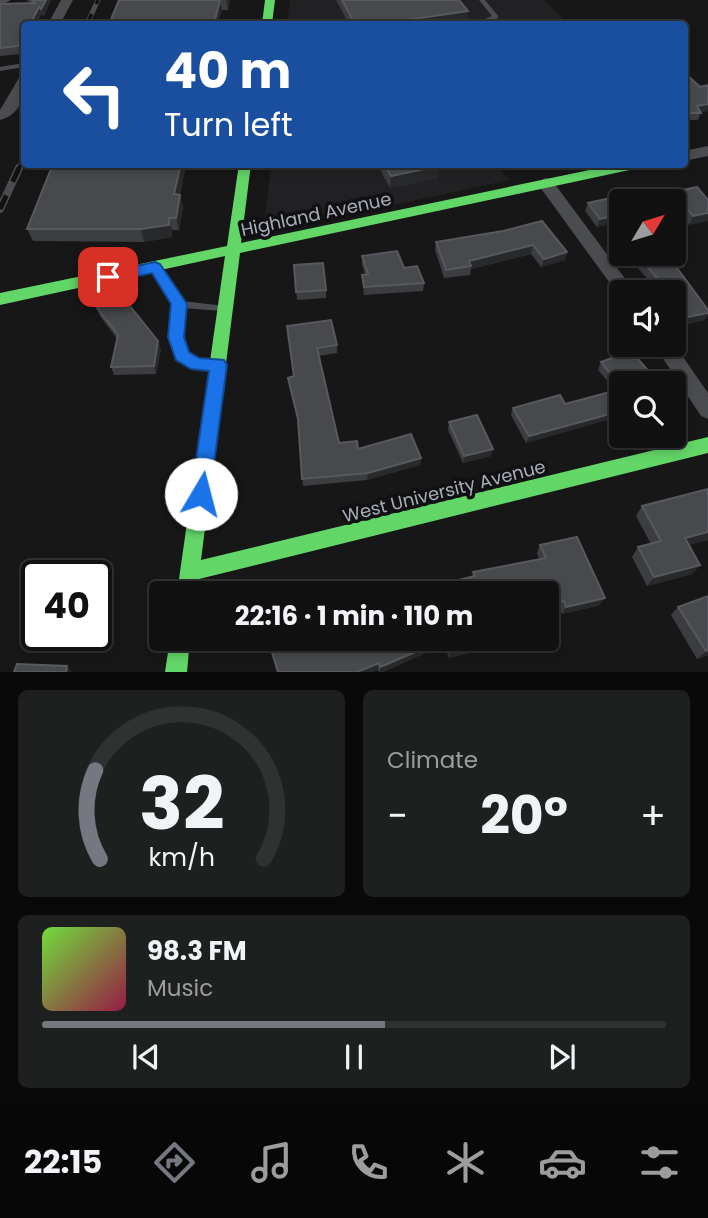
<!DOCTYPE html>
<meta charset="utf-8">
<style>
body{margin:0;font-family:Poppins,sans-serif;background:#1e1f1f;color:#f1f3f6;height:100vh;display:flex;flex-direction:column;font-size:26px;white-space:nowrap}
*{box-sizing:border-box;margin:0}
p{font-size:23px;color:#9c9d9f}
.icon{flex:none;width:38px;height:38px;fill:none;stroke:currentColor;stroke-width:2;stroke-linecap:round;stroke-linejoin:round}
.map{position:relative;height:672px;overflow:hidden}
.panel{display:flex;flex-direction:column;gap:18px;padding:18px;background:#090909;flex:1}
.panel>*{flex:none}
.banner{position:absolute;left:21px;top:21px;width:667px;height:147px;border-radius:7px;box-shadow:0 4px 10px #0003,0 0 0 2px #303131;background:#1a4fa0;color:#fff;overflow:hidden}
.needle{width:46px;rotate:52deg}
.buttons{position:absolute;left:609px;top:189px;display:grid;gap:14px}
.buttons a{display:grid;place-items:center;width:77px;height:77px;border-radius:7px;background:#111;box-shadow:0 4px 10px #0003,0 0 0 2px #303131;font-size:35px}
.speed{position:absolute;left:21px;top:560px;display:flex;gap:14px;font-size:35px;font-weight:700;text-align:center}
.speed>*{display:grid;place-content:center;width:91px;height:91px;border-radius:50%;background:#111;box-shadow:0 4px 10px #0003,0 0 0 2px #303131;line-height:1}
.speed .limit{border:4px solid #111;border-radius:10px;background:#fff;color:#111}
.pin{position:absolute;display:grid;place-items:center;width:60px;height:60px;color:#fff;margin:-30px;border-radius:14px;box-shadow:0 4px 10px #0006}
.me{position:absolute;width:77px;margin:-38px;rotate:8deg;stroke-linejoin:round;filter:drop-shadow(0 0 5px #0008)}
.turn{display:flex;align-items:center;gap:24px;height:147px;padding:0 28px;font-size:32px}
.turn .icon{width:91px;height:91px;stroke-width:2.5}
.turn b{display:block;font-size:49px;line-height:60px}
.big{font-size:52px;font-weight:700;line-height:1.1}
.panel .widget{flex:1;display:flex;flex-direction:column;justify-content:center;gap:10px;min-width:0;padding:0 24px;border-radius:10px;background:#1e1f1f}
.panel .dial{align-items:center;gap:0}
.dial svg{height:182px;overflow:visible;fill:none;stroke:#303131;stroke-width:7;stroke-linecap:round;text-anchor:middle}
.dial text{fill:#f1f3f6;stroke:none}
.song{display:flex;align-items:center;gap:21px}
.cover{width:84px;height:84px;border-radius:10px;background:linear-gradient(135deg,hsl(100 70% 55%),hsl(340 70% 35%))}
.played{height:7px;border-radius:4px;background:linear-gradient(90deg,#757880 55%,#303131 55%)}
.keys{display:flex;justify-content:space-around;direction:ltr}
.heat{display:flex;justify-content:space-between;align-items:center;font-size:38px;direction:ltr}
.panel .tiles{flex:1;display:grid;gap:18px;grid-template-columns:1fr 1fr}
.widget:last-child{grid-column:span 2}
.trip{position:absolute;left:149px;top:581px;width:410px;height:70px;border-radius:7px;background:#111;box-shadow:0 4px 10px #0003,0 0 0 2px #303131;font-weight:700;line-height:70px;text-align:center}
.tabs{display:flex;height:112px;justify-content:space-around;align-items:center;background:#070707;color:#9c9d9f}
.tabs .icon{width:49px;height:49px}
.tabs .on{color:#757880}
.tabs b{font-size:32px;color:#f1f3f6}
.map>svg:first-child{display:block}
</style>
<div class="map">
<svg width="708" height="672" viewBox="0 0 708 672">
<rect width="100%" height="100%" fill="#171717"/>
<path fill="#212124" d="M 290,0 L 544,0 L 564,20 L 537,24 L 287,24 Z
M 271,165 L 498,165 L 509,180 L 280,230 L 264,224 Z"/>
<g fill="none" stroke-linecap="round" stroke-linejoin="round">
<path fill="#4b4c50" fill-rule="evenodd" d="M 479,0 L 485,0 L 498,16 L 498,18 L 482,24 L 475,24 L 476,23 L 492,16 Z
M 24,63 L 24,67 L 0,71 L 0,67 Z
M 155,264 L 158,265 L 182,301 L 225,306 L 227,308 L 222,311 L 183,308 L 181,337 L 186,353 L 199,360 L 218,362 L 219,365 L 218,368 L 197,368 L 179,358 L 171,337 L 174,304 L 151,267 Z"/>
<path fill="#4b4c50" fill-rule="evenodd" d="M 0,0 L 11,0 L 0,6 Z
M 61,0 L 73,0 L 60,24 L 48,24 Z
M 24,77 C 26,96 20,115 0,120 L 0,110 L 19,78 Z
M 708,146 L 708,156 L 684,161 L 684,151 Z
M 545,178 L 551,179 L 635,292 L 621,292 L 620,297 L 537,183 Z
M 674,344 L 708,393 L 708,419 L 701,416 L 654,345 Z"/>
<path fill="#63d668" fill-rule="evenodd" d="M 265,0 L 275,0 L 272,24 L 262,24 Z
M 239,164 L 251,164 L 241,243 L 618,164 L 645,164 L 639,168 L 240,253 L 201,560 L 708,437 L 708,453 L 199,579 L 197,593 L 177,593 L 225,256 L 0,305 L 0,293 L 227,246 Z
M 170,639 L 190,639 L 187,672 L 165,672 Z"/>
<defs>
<path id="rail-far1" d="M 87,24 L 98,0
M 18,170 L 24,158"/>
<path id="rail" d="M 0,209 L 19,168"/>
</defs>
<use href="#rail-far1" stroke="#4b4c4f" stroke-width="5"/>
<use href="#rail" stroke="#4b4c4f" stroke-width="8"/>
<use href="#rail-far1" stroke="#111113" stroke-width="3.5" stroke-dasharray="11" stroke-linecap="butt"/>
<use href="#rail" stroke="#111113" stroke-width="5" stroke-dasharray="15" stroke-linecap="butt"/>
</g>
<path fill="#3c3d40" d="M 27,0 L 51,0 L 44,16 L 42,14 L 24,24 L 24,46 L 20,54 L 0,56 L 0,4 L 30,3 Z
M 119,0 L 230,0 L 228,10 L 222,10 Z
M 336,0 L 459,0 L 467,23 L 455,24 L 349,24 Z
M 684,72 L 700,87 L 708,85 L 708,111 L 701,112 L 698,120 L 684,120 Z
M 186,164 L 180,195 L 183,207 L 179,230 L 172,230 L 172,237 L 144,242 L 33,241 L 27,229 Z
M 377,164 L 439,164 L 439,166 L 438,178 L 390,188 Z
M 672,192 L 708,200 L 689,225 L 674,207 L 674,201 L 669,201 Z
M 621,201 L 621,222 L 597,227 L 585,211 L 588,203 Z
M 503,231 L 567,252 L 565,260 L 541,267 L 531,254 L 471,269 L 470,275 L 444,278 L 435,250 L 436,242 Z
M 362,256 L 404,268 L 424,283 L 423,291 L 364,295 L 362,275 L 365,274 L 362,265 Z
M 640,258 L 680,273 L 705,320 L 679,326 L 674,318 L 674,292 L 659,292 L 637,267 Z
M 294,265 L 326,290 L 326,298 L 297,300 Z
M 97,308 L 161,349 L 156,374 L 114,375 L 111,367 L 117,339 L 100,316 Z
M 287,326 L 337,345 L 337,353 L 318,356 L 339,443 L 358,449 L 421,458 L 420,465 L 367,480 L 303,486 L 299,425 L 289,385 L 288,378 L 294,377 Z
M 601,362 L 621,383 L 621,417 L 603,421 L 526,443 L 511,415 L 513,408 L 565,404 L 615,390 L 598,370 Z
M 449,422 L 493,449 L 491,456 L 463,463 L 448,430 Z
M 708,489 L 708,540 L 688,545 L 700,565 L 692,574 L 647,586 L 632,557 L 638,547 L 651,544 L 636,516 L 642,506 Z
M 540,545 L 600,605 L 562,614 L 560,608 L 546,611 L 546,593 L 472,577 L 473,572 L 539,559 L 537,553 Z
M 708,596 L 708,655 L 697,659 L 671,615 L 678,607 Z
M 268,639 L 469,639 L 469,653 L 449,658 L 444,645 L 383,672 L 379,672 L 378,670 L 372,672 L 277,672 Z"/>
<path fill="#28292a" d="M 46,0 L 51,0 L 44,16 L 41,9 Z
M 220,0 L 222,10 L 218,24 L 214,24 Z
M 226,0 L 230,0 L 228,10 Z
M 39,7 L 42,14 L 36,24 L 30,24 Z
M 468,11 L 467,23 L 455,24 L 379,24 Z
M 24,34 L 24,46 L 20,54 L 18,46 Z
M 708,104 L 708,111 L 694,113 L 697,106 Z
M 181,164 L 186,164 L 177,207 L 174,194 Z
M 439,166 L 438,178 L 390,188 L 391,176 Z
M 180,195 L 183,207 L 179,230 L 176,218 Z
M 708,213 L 708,221 L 689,225 L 693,216 Z
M 621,214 L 621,222 L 597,227 L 600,219 Z
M 169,218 L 172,230 L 172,237 L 144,242 L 141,229 Z
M 533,245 L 531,254 L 471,269 L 469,261 Z
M 567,252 L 565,260 L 541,267 L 544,259 Z
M 708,313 L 708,316 L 705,320 L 679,326 L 683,318 Z
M 158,341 L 161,349 L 156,374 L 154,366 Z
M 621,411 L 621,417 L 603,421 L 526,443 L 529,436 Z
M 493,449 L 491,456 L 463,463 L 464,456 Z
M 421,458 L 420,465 L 367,480 L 368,473 Z
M 708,532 L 708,540 L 677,548 L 685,538 Z
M 700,565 L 692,574 L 647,586 L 654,577 Z
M 605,598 L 600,605 L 562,614 L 566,607 Z
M 446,639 L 444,645 L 383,672 L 380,672 L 380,667 Z
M 472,646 L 469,653 L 449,658 L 450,652 Z
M 708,650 L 708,655 L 697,659 L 706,651 Z
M 379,663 L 378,670 L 372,672 L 357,672 Z
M 67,666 L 72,672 L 66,672 Z"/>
<path fill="#48494d" stroke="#57595e" stroke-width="2" d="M 32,0 L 46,0 L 41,9 L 39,7 L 30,24 L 24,24 L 24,34 L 18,46 L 0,48 L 0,4 L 35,3 Z
M 119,0 L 220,0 L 214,24 L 109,24 Z
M 342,0 L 459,0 L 468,11 L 379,24 L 355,24 Z
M 684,72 L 700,87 L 708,85 L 708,104 L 697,106 L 701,113 L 684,113 Z
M 53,164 L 181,164 L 174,194 L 180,195 L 176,218 L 169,218 L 169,225 L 141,229 L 27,229 Z
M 384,164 L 439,164 L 439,166 L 391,176 Z
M 697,187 L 708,200 L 708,213 L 693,216 L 672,192 Z
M 656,188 L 667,201 L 621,201 L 621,214 L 600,219 L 588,203 Z
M 542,221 L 567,252 L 544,259 L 533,245 L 469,261 L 471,266 L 446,270 L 436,242 L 503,231 Z
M 397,251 L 404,268 L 417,266 L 424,283 L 364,287 L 362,275 L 368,274 L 362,256 Z
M 656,254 L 672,254 L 683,266 L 677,268 L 708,310 L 708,313 L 683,318 L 674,304 L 674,292 L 665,292 L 664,291 L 668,291 L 640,258 Z
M 323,263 L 326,290 L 296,292 L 294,265 Z
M 122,296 L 158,341 L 154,366 L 111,367 L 118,335 L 97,308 Z
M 331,320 L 337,345 L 317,348 L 339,443 L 357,441 L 358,449 L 411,434 L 421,458 L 368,473 L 302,479 L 298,419 L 288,378 L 294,376 L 287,326 Z
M 631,351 L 659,383 L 621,383 L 621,387 L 601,362 Z
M 621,389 L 621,411 L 529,436 L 513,408 L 560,395 L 565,404 Z
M 477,415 L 493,449 L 464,456 L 449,422 Z
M 708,489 L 708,532 L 685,538 L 700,565 L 654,577 L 638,547 L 661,541 L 642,506 Z
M 577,537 L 605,598 L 566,607 L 564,601 L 546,604 L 546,593 L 405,593 L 475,576 L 473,572 L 546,558 L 540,545 Z
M 708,596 L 708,650 L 706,651 L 678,607 Z
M 268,639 L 446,639 L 380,667 L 379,663 L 357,672 L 278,672 Z
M 446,639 L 469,639 L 472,646 L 450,652 Z
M 17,664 L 67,666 L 66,672 L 14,672 Z"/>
<path fill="#1a73e8" stroke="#114b97" stroke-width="2" d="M 155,262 L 160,264 L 187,304 L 184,337 L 189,352 L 199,358 L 224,360 L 227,365 L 210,494 L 207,500 L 201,503 L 194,500 L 191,494 L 209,371 L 191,369 L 176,360 L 168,337 L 171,304 L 152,273 L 108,282 L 101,277 L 108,272 Z"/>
<g text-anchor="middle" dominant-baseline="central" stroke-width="7" stroke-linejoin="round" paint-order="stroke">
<g font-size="18" fill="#a8adb8" stroke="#111113">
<text transform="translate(316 214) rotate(-12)">Highland Avenue</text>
<text transform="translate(444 491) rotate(-14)">West University Avenue</text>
</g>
</g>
</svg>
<div class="buttons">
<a><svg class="needle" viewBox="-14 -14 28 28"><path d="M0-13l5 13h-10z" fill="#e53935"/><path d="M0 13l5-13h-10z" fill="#9c9d9f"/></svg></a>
<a><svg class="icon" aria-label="sound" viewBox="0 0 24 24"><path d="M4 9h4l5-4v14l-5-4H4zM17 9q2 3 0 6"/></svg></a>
<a><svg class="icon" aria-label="search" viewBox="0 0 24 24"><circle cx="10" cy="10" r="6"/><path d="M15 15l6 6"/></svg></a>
</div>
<div class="speed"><div class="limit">40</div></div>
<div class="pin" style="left:108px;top:277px;background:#d93025"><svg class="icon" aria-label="arrive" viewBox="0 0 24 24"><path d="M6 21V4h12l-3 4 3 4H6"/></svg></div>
<svg class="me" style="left:201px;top:494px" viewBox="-20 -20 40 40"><circle r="19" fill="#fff"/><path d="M0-13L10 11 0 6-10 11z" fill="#1a73e8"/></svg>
<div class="trip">22:16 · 1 min · 110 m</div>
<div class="banner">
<div class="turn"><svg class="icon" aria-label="left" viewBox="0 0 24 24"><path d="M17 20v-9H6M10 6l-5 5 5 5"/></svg><div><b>40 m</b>Turn left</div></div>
</div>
</div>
<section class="panel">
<div class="tiles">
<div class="widget dial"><svg viewBox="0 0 100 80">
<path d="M14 69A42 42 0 1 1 86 69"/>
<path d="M14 69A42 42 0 0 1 12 30" stroke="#757880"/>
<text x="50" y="56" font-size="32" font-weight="700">32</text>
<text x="50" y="72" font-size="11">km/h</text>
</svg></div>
<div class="widget"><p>Climate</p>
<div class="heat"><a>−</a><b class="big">20°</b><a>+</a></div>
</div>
<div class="widget">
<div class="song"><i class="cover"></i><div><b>98.3 FM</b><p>Music</p></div></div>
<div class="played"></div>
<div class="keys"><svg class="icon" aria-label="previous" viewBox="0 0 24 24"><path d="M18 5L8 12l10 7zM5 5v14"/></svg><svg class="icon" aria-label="pause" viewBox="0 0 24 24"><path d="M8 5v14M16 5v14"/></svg><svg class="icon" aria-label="next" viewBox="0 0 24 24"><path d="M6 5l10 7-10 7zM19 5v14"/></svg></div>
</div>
</div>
</section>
<nav class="tabs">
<b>22:15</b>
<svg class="icon on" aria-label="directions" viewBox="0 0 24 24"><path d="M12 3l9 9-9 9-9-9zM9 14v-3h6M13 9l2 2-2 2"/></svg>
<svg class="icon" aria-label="music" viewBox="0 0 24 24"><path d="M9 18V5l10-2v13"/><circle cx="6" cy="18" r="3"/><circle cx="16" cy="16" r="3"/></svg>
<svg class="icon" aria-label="phone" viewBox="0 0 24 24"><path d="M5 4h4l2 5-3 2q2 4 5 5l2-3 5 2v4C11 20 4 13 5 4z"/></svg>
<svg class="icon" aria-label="climate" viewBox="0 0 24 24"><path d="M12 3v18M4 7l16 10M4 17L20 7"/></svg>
<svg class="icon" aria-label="car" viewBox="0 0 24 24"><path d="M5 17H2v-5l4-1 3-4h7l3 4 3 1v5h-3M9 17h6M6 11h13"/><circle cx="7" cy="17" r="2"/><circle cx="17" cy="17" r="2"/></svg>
<svg class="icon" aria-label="filters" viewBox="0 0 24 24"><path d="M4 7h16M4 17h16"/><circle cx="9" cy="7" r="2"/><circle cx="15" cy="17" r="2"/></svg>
</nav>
